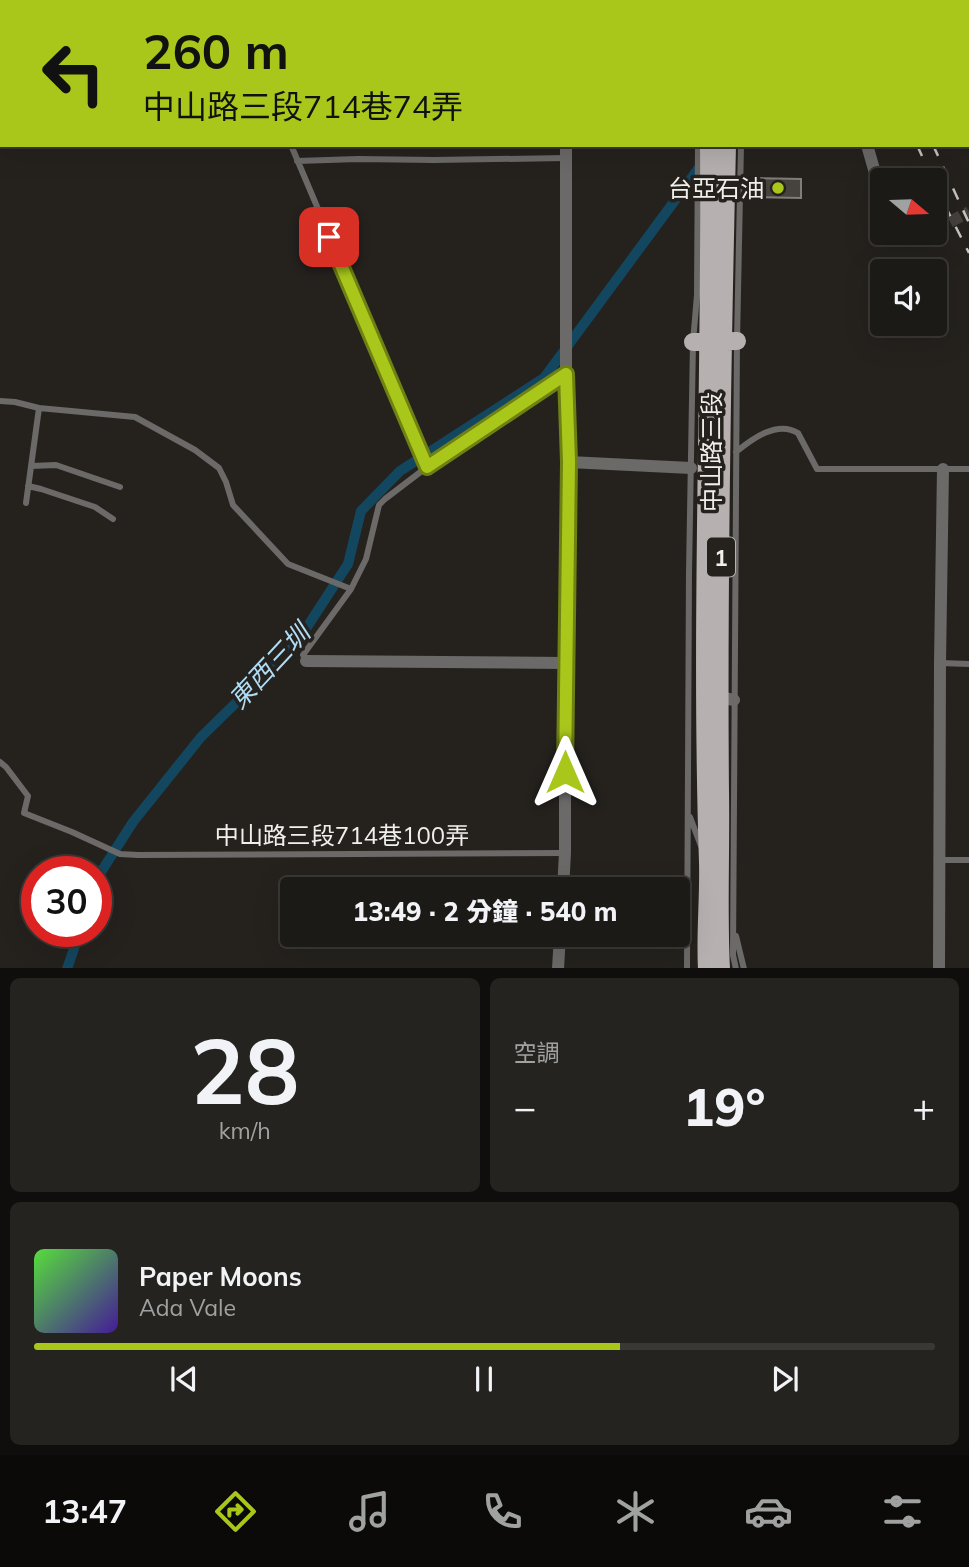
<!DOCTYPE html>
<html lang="zh-TW">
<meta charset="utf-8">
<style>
body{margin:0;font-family:Mulish,"Noto Sans TC",sans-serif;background:#25231f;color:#f1f3f6;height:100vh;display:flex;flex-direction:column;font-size:26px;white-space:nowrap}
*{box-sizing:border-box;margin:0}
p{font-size:23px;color:#a0a1a1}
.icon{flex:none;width:38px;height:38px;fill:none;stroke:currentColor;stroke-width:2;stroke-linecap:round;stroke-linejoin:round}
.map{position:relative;height:968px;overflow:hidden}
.details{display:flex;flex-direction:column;gap:10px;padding:10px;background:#0f0e0c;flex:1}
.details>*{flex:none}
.top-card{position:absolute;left:0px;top:0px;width:970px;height:147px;box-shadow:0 7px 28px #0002,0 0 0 2px #3a3835;background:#a9c71b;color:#111;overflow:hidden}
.needle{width:46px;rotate:109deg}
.buttons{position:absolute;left:870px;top:168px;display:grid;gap:14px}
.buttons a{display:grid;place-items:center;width:77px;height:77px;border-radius:7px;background:#1c1a16;box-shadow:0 7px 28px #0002,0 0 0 2px #3a3835;font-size:35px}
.speed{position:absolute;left:21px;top:856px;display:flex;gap:14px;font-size:35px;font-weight:700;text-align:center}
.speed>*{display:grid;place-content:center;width:91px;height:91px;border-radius:50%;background:#1c1a16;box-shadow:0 7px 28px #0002,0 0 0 2px #3a3835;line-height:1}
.speed .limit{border:10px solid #d22;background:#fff;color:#111}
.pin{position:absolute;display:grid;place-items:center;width:60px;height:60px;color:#fff;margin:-30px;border-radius:14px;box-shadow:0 4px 10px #0006}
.me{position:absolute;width:77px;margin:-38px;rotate:0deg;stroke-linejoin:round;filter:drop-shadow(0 0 5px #0008)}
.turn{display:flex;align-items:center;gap:24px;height:147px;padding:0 28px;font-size:32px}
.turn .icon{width:91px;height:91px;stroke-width:2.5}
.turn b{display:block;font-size:49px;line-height:60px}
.big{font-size:52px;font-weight:800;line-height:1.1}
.details .tile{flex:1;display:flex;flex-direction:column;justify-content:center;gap:10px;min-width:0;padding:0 24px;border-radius:10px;background:#25231f}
.details .dial{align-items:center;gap:0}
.dial b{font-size:91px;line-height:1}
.song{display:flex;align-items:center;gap:21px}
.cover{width:84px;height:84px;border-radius:10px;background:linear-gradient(135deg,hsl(110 70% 55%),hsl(260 70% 35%))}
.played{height:7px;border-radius:4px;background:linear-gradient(90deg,#a9c71b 65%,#3a3835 65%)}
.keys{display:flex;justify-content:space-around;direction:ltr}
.heat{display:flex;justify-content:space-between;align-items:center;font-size:38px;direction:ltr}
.details .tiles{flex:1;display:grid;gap:10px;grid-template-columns:1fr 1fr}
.tile:last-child{grid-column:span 2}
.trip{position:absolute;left:280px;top:877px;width:410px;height:70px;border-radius:7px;background:#1c1a16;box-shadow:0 7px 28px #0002,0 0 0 2px #3a3835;font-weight:800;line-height:70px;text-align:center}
.dock{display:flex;height:112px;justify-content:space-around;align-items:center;background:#0b0a09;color:#a0a1a1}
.dock .icon{width:49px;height:49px}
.dock .current{color:#a9c71b}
.dock b{font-size:32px;color:#f1f3f6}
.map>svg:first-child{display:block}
</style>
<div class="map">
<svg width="969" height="969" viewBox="0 0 969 969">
<rect width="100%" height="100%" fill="#25221e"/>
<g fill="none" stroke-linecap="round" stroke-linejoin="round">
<path stroke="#134760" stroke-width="10" d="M 804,2 L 805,0
M 96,884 L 101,872 L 133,822 L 201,737 L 296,644 L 348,564 L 361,511 L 400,471 L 544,378 L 701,165
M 67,969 L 80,931"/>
</g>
<path fill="#46433e" stroke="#817e78" stroke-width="2" d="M 755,178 L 801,179 L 801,198 L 755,197 Z"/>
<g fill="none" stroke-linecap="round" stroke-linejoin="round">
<path stroke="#44413d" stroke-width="12" stroke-dasharray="12 6" stroke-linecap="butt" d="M 934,230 L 969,212"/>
<path stroke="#6c6969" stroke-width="6" d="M 246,0 L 247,2
M 697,0 L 697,2
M 739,0 L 739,2
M 291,145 L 427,467
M 297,161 L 358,159 L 434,160 L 566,158
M 0,401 L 15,402 L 39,408 L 135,417 L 195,450 L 219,468 L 226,482 L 233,505 L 288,564 L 351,589
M 736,452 C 752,439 777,420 798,433 L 817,469 L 969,469
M 31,466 L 56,465 L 120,487
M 28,486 L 41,489 L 95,507 L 113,519
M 26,503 L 39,408
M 306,661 L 303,655 L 351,589 L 366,559 L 379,505 L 385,499 L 427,467 L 564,375
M 940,663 L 969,664
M 0,762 L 6,767 L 28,796 L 24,813 L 72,832 L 120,854 L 138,855 L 564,853
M 690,817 L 701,846
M 940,860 L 969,860
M 736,936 L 744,969
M 687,969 L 689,572 L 693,342 L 697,295 L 698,145
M 736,969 L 733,955 L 737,341 L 741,145"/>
<path stroke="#6c6969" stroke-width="12" d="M 566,0 L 566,2
M 824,0 L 824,2
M 922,0 L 923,2
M 867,145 L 882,197
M 923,233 L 924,233
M 569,462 L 691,468
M 306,661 L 565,663
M 719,697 L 734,700
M 563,889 L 565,853 L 565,663 L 569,462 L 566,374 L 566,145
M 558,969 L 560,934
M 939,969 L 940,663 L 943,469"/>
<path stroke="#b6b0b0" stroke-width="18" d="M 708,0 L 708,2
M 729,0 L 729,2
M 693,342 L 737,341
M 707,969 C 705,933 709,898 708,862 C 700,623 711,384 709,145
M 721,969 C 718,910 721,852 720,793 C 718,577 722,361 727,145"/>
<path stroke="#c6c4c1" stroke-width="2.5" stroke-dasharray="12 12" stroke-linecap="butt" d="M 853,0 L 854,2
M 872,0 L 873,2
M 917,145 L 933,180
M 933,145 L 969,223
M 934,184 L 969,253"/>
</g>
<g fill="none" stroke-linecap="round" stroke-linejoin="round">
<defs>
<path id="route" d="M 329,237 L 427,467 L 566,374 L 569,462 L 565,772"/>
</defs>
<use href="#route" stroke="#6e8112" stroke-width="18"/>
<use href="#route" stroke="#a9c71b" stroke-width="12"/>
</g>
<circle fill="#a9c71b" stroke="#25221e" stroke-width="2.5" cx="778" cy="188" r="7"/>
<g text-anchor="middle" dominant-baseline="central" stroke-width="7" stroke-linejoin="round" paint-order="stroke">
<rect fill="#25221e" stroke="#b4b2ae" stroke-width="2" x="707" y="537.5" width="28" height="39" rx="5"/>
<g font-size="23" font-weight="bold" fill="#f1efec">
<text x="721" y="557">1</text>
</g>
<g font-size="24" fill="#f1efec" stroke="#25221e" text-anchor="end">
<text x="764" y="188">台亞石油</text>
</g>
<g font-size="24" fill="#f1efec" stroke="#25221e">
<text transform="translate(711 452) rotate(-90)">中山路三段</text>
<text x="342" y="835">中山路三段714巷100弄</text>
</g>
<g font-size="26" font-style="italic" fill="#b0dcf5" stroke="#25221e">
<text transform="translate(269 666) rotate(-47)">東西三圳</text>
</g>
</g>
</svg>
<div class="buttons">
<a><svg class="needle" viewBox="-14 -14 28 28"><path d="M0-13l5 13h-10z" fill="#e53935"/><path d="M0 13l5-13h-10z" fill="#a0a1a1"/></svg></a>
<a><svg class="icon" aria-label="sound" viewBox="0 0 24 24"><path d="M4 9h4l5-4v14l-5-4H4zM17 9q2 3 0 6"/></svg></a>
</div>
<div class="speed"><div class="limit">30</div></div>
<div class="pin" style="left:329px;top:237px;background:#d93025"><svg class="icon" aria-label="arrive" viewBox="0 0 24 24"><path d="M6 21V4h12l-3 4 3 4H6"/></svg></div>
<svg class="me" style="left:565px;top:772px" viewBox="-20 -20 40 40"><path d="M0-17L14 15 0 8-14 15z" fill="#a9c71b" stroke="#fff" stroke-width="4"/></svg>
<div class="trip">13:49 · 2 分鐘 · 540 m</div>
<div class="top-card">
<div class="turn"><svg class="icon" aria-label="left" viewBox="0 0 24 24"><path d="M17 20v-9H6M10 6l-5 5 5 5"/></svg><div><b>260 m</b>中山路三段714巷74弄</div></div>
</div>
</div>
<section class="details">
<div class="tiles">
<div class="tile dial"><b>28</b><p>km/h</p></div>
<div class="tile"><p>空調</p>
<div class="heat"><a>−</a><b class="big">19°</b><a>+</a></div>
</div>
<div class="tile">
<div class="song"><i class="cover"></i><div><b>Paper Moons</b><p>Ada Vale</p></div></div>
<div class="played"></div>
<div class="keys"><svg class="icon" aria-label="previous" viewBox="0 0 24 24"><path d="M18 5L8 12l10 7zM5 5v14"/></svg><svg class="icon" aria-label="pause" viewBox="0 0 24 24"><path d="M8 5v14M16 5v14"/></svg><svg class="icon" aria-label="next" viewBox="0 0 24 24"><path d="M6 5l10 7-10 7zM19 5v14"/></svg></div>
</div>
</div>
</section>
<nav class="dock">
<b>13:47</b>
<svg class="icon current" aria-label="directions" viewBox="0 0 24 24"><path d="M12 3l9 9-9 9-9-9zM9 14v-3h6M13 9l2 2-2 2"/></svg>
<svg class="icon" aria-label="music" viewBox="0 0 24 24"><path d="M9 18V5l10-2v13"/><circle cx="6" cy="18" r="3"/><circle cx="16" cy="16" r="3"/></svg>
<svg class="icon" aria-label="phone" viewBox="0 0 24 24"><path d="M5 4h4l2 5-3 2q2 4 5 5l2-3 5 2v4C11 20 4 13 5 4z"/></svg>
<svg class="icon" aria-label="climate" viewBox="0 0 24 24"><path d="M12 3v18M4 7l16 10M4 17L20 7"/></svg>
<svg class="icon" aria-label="car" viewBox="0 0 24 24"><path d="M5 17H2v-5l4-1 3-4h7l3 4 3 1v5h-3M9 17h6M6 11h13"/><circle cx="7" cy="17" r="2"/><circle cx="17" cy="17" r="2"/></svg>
<svg class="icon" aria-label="filters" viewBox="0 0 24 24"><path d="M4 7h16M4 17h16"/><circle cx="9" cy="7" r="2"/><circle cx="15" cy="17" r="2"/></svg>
</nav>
